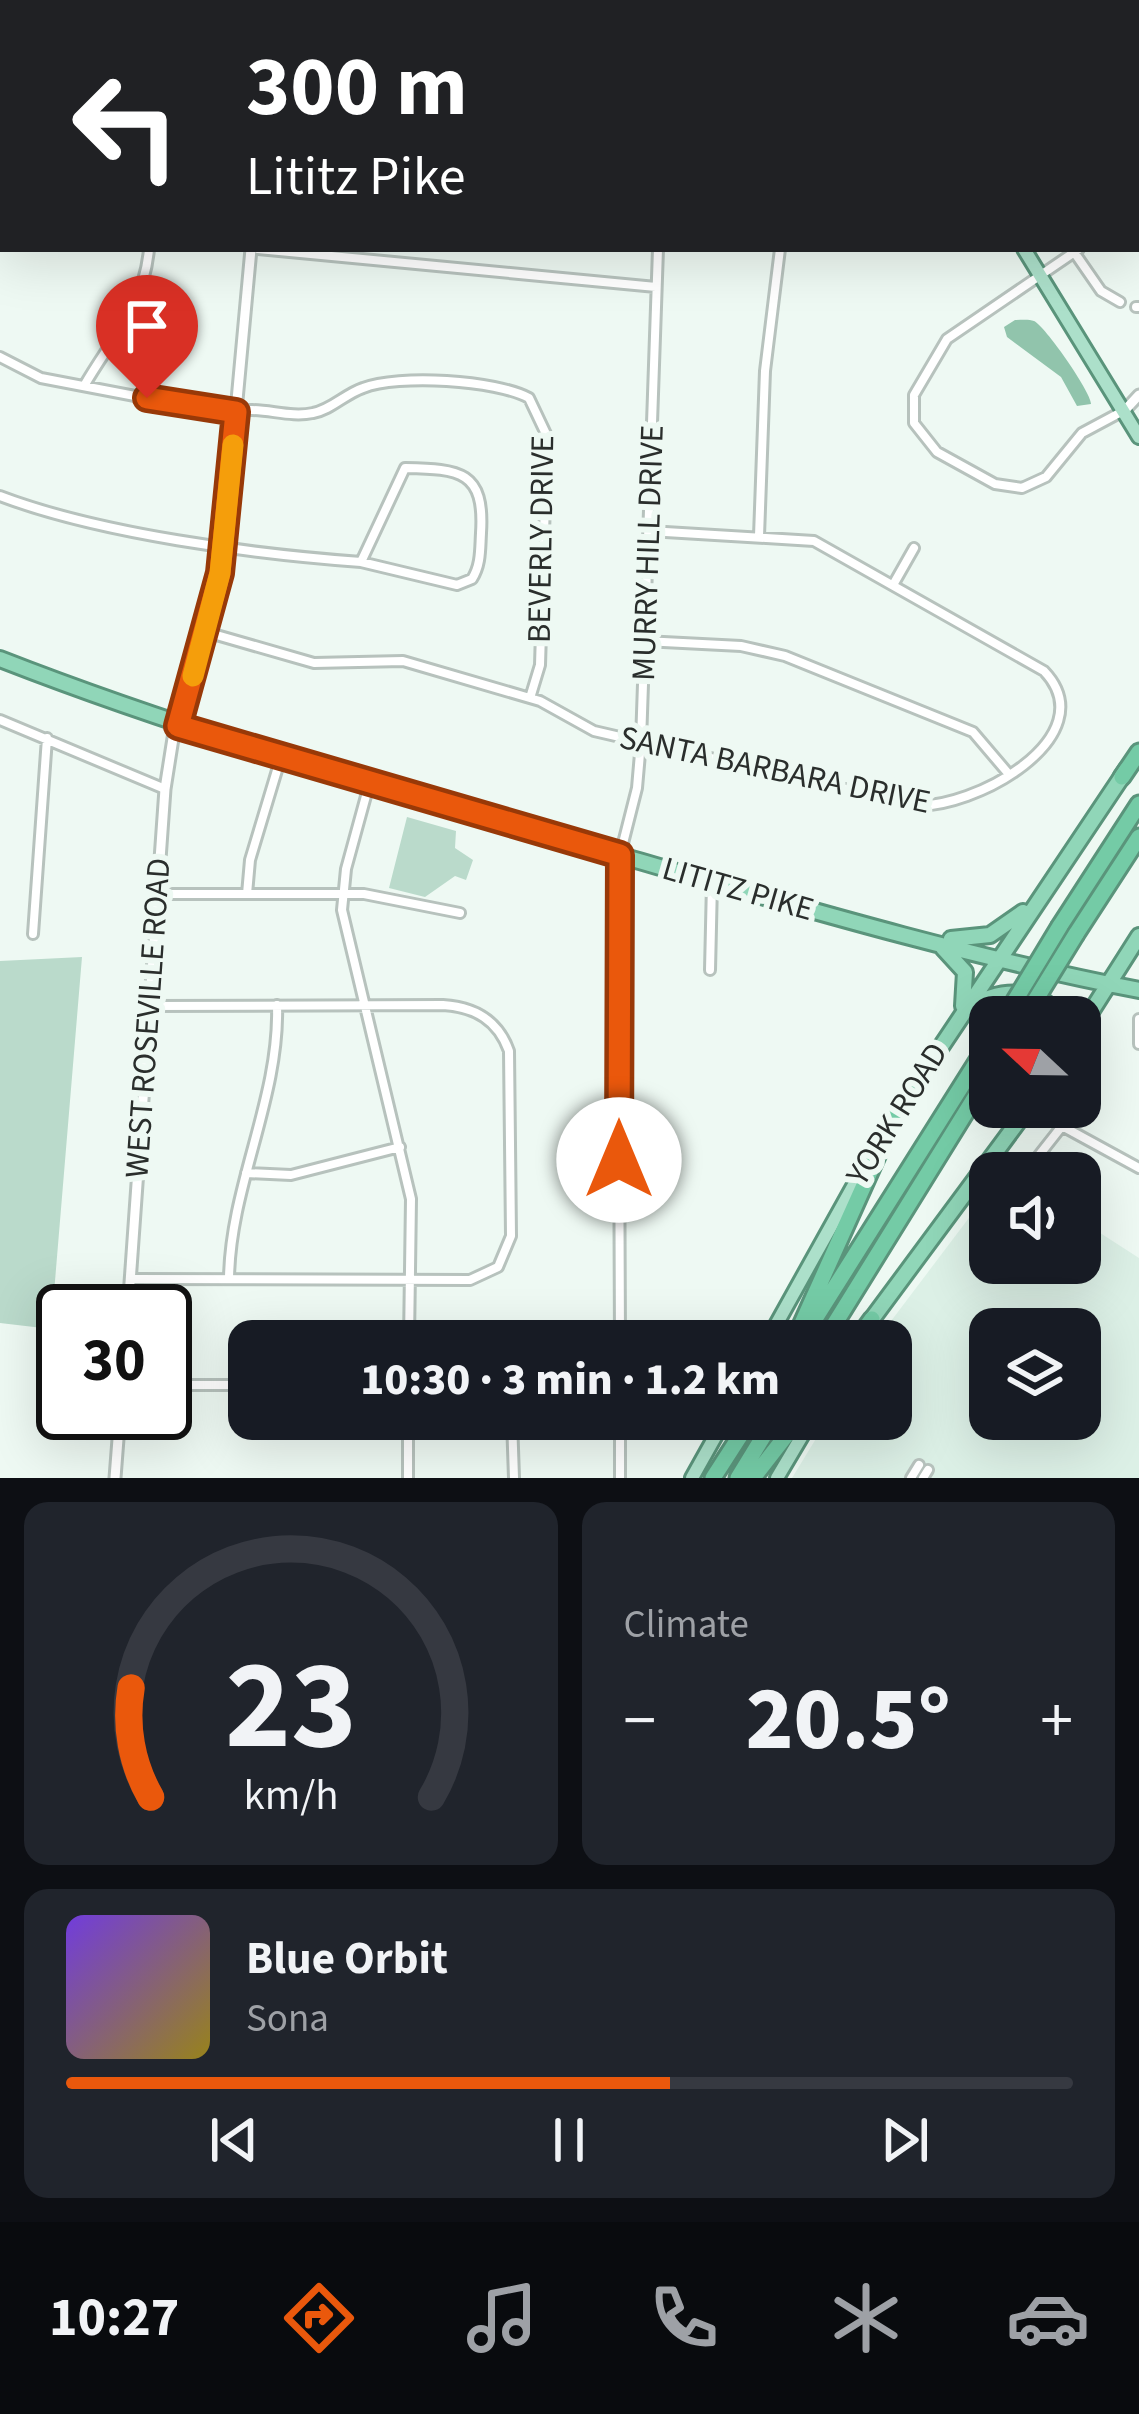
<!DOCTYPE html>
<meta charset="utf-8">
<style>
body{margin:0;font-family:"Source Sans 3",sans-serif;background:#20242c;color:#f1f3f6;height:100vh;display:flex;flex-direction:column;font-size:45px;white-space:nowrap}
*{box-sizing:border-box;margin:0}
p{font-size:39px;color:#9ea1a6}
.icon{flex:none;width:66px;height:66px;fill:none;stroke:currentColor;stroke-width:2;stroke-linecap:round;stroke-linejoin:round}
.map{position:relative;height:1478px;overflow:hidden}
.drawer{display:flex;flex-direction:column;gap:24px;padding:24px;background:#0d0f14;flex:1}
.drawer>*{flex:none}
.top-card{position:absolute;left:0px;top:0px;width:1140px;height:252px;box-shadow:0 12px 48px #0002;background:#202124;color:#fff;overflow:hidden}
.needle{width:78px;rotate:292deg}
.buttons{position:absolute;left:969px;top:996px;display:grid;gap:24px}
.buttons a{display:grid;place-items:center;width:132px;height:132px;border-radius:24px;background:#171b24;box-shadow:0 12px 48px #0002;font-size:60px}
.speed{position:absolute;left:36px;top:1284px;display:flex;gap:24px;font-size:60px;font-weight:700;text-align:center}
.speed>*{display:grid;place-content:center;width:156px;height:156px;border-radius:50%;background:#171b24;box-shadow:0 12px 48px #0002;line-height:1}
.speed .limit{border:6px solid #111;border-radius:18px;background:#fff;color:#111}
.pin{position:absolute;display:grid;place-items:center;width:102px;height:102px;color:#fff;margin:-123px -51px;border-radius:50% 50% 50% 0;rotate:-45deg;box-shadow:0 0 12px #0007}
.pin .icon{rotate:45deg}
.me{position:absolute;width:132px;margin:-66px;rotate:0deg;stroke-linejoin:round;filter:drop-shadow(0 0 9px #0008)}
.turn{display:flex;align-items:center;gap:42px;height:252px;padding:0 48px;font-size:54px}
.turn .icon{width:156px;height:156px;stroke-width:2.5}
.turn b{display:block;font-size:84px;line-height:102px}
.big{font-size:90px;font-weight:800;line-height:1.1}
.drawer .tile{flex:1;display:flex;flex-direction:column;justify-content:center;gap:18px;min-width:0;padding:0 42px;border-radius:24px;background:#20242c}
.drawer .dial{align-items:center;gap:0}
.dial svg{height:312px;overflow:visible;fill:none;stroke:#363941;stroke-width:7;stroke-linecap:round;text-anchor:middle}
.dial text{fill:#f1f3f6;stroke:none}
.song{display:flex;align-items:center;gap:36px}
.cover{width:144px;height:144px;border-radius:18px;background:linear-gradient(135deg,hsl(260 70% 55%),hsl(50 70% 35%))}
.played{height:12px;border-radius:6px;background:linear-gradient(90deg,#ea580c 60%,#363941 60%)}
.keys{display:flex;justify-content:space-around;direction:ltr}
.heat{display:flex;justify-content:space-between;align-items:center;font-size:66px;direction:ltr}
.drawer .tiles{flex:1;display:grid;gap:24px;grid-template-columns:1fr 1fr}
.tile:last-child{grid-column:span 2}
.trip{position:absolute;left:228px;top:1320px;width:684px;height:120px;border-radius:24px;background:#171b24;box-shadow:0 12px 48px #0002;font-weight:800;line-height:120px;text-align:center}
.tab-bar{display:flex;height:192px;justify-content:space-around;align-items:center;background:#090b0e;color:#9ea1a6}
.tab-bar .icon{width:84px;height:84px}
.tab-bar .current{color:#ea580c}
.tab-bar b{font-size:54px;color:#f1f3f6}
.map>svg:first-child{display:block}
</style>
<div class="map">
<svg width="1139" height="1478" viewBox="0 0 1139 1478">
<rect width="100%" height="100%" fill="#eef9f3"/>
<path fill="#dcf0e6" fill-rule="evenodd" d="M 990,1190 L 990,1263 L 1080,1263 L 1080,1220 L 1139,1258 L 1139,1478 L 792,1478 L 828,1419 L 891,1419 L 891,1341 L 876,1341 ZM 990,1329 L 1080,1329 L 1080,1419 L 990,1419 Z"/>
<path fill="#badacb" d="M 407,817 L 456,831 L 455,848 L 473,860 L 466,880 L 455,876 L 425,897 L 389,888 Z
M 82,957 L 51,1329 L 0,1323 L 0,961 Z"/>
<path fill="#91c4ac" d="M 1015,320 C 1021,320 1029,319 1034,321 C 1044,325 1092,393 1091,404 L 1077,406 L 1061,377 L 1007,337 L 1004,327 Z"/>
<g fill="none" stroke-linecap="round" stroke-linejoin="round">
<defs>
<path id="minor" d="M 683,3 L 684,0
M 0,11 L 3,20
M 0,168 L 3,165
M 1137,199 L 1139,198
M 258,249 L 656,287
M 1079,249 L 947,339 L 914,395 L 914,423 L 937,452 L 995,484 L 1022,488 L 1046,477 L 1082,433 L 1125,410
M 1074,252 L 1101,291 L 1120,302
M 1136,307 L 1139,307
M 0,357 L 41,378 L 229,414 C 257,403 284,419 313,413 C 331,410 345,394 363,388 C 398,374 496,380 529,398 L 547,436 L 540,665 L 530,698
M 84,386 C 111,339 144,306 149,249
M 405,468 C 460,469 485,471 481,533 C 480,550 481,565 472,579 L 457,585 L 361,562 Z
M 0,496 C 100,534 253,554 361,562
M 759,536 L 765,371 L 780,249
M 893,585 L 914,548
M 206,632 L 314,663 L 403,661 L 540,701 L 594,731 L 914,805 C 971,811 1107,737 1044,671 L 814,541 L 649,531
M 644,641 L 741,646 L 785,656 L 973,732 L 1007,772
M 0,720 L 165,789
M 369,785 L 346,869 L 342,910 L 411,1199 L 409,1341
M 157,894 L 364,894 L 460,913
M 247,894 L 250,860 L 281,757
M 33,934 L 47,738
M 710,970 L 712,883
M 1139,1019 L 1139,1044
M 246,1173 L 291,1175 L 400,1147
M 1025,1173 L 1062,1126 L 1139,1168
M 130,1279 L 470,1280 L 498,1267 L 511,1236 L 509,1051 C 498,1020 475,1007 443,1005 L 149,1006
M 229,1279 C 230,1186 280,1098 277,1005
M 620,1341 L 618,863 L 637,788 L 641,742 L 658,249
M 165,1385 L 249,1385
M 408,1419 L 408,1478
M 512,1419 L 514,1478
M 620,1419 L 620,1478
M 911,1478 L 919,1465
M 923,1478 L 928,1470"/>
<path id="tertiary" d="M 274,3 L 274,0
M 1126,409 L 1139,395
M 128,1311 L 165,789 L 174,732 L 221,573 L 251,249
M 115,1478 L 120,1413"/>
<path id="primary" d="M 857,0 L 859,3
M 1024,249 L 1139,437
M 767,1341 L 879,1140
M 692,1478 L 725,1419
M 777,1478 L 812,1419"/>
<path id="trunk" d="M 0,659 C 202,738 410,795 618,855 C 789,904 963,956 1139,990
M 951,939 L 990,935 L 1023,912
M 943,948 L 965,972 L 963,1006
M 968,1009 C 994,989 1040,985 1058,1017
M 1080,1029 L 1139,936
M 896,1114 L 1127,769
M 872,1319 L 1029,1107"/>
<path id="motorway" d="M 1122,777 L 1139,752
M 1060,926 L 1139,804
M 1076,934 L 1139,837
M 799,1330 L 896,1114
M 801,1341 L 990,1041
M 824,1341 L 990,1073
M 856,1341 L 872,1319
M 713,1478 L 751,1419
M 738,1478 L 774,1419
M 753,1478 L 799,1419"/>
</defs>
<use href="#minor" stroke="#b7c2bd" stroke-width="14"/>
<use href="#tertiary" stroke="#b7c2bd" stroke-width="15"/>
<use href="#primary" stroke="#5a947b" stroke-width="18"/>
<use href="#trunk" stroke="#5a947b" stroke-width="20"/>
<use href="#motorway" stroke="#5a947b" stroke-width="21"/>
<use href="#minor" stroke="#fff" stroke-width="8"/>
<use href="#tertiary" stroke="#fff" stroke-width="9"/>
<use href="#primary" stroke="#ace0ca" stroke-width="12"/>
<use href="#trunk" stroke="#90d6b8" stroke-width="14"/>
<use href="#motorway" stroke="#74cba6" stroke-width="15"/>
<defs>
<path id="motorway-bridge" d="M 1005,1017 L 1060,926
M 1025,1017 L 1076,934"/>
</defs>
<use href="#motorway-bridge" stroke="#5a947b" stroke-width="21" stroke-linecap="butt"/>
<use href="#motorway-bridge" stroke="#74cba6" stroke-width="15"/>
</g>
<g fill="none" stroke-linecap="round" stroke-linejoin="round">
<defs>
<path id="route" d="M 147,398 L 236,412 L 220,573 L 178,726 L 620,855 L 619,1160"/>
</defs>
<use href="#route" stroke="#983908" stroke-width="30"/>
<use href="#route" stroke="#ea580c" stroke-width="21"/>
<path stroke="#f59e0b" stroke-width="21" d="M 193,676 L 220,573 L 233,445"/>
</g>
<g text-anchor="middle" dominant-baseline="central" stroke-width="12" stroke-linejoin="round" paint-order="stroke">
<g font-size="33" fill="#2a2e2c" stroke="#eef9f3">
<text transform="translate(541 539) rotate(-89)">BEVERLY DRIVE</text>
<text transform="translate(648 553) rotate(-88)">MURRY HILL DRIVE</text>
<text transform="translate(775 770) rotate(12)">SANTA BARBARA DRIVE</text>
<text transform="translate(738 889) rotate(16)">LITITZ PIKE</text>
<text transform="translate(148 1018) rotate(-86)">WEST ROSEVILLE ROAD</text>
<text transform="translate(897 1114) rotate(-58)">YORK ROAD</text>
</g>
</g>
</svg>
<div class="buttons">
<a><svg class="needle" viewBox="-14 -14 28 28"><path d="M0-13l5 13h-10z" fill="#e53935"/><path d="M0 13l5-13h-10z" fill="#9ea1a6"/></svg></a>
<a><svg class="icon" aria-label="sound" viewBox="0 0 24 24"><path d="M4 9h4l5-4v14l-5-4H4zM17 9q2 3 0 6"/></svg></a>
<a><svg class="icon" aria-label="layers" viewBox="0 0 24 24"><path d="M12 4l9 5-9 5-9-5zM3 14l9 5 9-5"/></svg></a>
</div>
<div class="speed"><div class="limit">30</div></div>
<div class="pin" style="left:147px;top:398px;background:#d93025"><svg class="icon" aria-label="arrive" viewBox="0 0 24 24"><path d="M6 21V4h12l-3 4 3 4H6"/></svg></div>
<svg class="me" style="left:619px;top:1160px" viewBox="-20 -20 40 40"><circle r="19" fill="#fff"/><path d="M0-13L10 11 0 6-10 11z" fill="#ea580c"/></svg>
<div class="trip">10:30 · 3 min · 1.2 km</div>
<div class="top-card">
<div class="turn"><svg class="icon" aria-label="left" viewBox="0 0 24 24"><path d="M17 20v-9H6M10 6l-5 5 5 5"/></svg><div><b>300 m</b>Lititz Pike</div></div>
</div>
</div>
<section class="drawer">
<div class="tiles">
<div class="tile dial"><svg viewBox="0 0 100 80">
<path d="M14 69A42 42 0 1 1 86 69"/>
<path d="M14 69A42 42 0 0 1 9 41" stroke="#ea580c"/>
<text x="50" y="56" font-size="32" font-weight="700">23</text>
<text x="50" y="72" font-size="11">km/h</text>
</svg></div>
<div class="tile"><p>Climate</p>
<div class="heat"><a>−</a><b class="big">20.5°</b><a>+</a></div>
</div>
<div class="tile">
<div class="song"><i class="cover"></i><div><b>Blue Orbit</b><p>Sona</p></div></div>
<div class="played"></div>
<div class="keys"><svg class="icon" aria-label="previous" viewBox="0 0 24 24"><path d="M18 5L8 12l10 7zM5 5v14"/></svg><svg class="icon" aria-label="pause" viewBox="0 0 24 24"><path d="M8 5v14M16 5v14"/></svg><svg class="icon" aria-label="next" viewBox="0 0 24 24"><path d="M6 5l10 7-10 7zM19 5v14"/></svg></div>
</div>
</div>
</section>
<nav class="tab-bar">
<b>10:27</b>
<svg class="icon current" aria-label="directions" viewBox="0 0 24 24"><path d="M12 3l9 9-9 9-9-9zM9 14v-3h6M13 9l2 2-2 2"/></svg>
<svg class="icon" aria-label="music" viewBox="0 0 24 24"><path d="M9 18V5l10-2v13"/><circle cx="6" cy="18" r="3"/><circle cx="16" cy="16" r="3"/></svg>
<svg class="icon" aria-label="phone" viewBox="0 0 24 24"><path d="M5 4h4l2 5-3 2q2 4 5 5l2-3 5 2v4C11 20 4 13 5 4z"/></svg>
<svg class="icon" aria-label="climate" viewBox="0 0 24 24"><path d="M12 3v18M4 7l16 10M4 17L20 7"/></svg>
<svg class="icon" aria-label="car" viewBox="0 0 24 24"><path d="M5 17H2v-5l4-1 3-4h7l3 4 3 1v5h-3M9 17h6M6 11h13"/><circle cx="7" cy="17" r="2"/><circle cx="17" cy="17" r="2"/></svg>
</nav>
